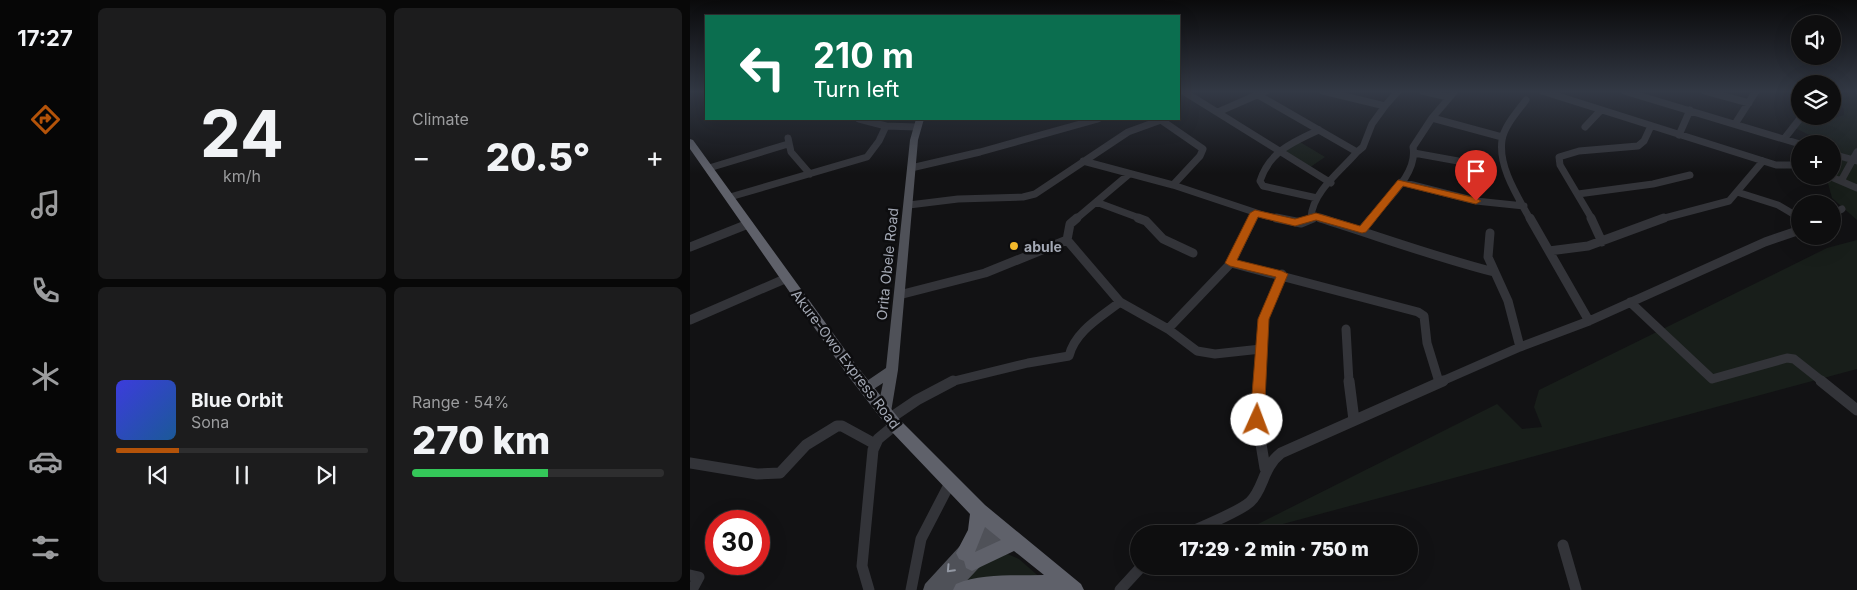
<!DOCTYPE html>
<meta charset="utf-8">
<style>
body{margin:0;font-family:Inter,sans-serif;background:#1c1c1d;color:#f1f3f6;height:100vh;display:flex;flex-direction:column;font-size:19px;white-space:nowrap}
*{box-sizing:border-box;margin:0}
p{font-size:16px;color:#9b9c9e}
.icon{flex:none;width:28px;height:28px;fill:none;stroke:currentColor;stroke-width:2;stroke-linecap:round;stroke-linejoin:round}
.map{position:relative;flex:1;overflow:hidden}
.details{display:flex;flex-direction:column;gap:8px;padding:8px;background:#080808;width:600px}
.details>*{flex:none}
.top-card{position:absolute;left:15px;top:15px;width:475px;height:105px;border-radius:0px;box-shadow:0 5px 20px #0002,0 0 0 1px #2e2e2f;background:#0b6e4f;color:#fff;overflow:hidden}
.fabs{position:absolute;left:1101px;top:15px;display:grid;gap:10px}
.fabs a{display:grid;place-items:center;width:50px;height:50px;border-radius:50%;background:#0e0e0f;box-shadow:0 5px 20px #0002,0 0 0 1px #2e2e2f;font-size:25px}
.speed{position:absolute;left:15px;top:510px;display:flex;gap:10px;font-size:25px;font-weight:700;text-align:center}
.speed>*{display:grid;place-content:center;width:65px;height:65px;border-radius:50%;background:#0e0e0f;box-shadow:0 5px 20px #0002,0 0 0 1px #2e2e2f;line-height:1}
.speed .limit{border:8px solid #d22;background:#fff;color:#111}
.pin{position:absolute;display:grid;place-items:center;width:42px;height:42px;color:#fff;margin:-51px -21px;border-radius:50% 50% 50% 0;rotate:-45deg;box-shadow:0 0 5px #0007}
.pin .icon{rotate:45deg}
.me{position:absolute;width:55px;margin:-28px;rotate:2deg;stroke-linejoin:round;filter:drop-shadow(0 0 4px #0008)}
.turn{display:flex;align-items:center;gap:18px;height:105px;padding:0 25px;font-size:22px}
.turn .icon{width:65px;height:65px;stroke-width:2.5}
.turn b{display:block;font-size:35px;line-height:42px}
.big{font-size:38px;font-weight:800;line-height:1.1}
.details .card{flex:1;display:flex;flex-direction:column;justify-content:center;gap:8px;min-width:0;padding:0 18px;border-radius:8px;background:#1c1c1d}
.details .dial{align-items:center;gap:0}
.dial b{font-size:65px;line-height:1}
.song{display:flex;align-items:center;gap:15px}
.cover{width:60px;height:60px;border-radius:8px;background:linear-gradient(135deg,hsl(240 70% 55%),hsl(210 70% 35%))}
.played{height:5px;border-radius:2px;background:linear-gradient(90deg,#b45309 25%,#2e2e2f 25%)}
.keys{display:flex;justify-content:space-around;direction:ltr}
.heat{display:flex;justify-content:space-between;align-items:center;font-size:28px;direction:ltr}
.charge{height:8px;border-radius:4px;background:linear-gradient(90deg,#34c759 54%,#2e2e2f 0)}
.details .tiles{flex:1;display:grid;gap:8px;grid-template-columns:repeat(2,1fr)}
.trip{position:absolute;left:440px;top:525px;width:288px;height:50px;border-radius:25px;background:#0e0e0f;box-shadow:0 5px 20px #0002,0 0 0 1px #2e2e2f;font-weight:800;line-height:50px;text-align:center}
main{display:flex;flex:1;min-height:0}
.tabs{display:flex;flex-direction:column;width:90px;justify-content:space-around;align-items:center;background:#060606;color:#9b9c9e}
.tabs .icon{width:35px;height:35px}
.tabs .current{color:#b45309}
.tabs b{font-size:22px;color:#f1f3f6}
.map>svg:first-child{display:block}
</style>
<main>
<nav class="tabs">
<b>17:27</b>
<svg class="icon current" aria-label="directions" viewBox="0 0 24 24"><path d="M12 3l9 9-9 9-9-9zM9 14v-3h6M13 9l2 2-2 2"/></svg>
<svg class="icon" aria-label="music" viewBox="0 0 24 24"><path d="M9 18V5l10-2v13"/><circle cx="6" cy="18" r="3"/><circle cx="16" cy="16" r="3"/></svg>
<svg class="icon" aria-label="phone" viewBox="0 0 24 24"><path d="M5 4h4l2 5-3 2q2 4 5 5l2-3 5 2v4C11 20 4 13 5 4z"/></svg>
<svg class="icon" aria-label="climate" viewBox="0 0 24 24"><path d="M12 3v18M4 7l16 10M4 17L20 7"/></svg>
<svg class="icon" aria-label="car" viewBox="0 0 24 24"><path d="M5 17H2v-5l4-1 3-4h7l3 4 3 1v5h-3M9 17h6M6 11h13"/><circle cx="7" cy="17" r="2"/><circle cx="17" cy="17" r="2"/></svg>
<svg class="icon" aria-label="filters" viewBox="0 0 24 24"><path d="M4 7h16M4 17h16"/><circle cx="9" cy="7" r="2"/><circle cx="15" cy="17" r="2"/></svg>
</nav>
<section class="details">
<div class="tiles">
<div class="card dial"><b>24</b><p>km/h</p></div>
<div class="card"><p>Climate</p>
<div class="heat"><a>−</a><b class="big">20.5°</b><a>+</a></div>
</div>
<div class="card">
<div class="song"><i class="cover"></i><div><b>Blue Orbit</b><p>Sona</p></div></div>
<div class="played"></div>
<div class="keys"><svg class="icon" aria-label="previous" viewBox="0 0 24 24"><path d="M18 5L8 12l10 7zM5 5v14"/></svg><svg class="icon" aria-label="pause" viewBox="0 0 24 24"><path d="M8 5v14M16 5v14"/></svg><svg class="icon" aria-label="next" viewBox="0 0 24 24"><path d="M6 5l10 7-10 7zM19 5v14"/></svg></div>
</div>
<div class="card"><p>Range · 54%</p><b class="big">270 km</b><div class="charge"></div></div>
</div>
</section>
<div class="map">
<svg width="1167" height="590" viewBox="0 0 1167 590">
<rect width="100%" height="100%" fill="#121214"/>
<path fill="#181e1a" d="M 1158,91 L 1167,91 L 1167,220 L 1142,198 L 1136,176 L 1142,176 L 1143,158 L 1150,152 L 1134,139 L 1117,134 L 1099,125 C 1115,113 1119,117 1138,119 C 1142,120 1149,116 1154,115 L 1154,109 L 1146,101 L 1146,95 L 1158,94 Z
M 605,139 L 635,157 L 619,168 L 588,149 Z
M 1167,240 L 1167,369 L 556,534 L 548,534 L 807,404 L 832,429 L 852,427 L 844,407 L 849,390 L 1137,248 Z
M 315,553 L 329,559 L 353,580 L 262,589 L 281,572 Z"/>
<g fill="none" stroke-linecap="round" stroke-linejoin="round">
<path stroke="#333439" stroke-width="7" d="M 493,91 L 641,183
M 633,91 L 695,106 L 708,91
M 732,91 L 758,97
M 852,91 L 1086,165 L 1110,165
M 934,91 L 1110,144
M 1015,91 L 1059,103
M 568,95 L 667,152 C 651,171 623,191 621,217
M 836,100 C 828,111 814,126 812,140 C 808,167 828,197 840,219
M 528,112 L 576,91
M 742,118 L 812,137
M 169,119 L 196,126 L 227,127
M 1045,124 L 1066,91
M 895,127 L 911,110
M 989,135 L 1000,110
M 98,138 L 101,152 L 120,174
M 1094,139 L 1112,116
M 667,152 L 673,147 L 682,124 L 695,106
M 724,153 L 779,163
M 1142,154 L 1167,161
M 393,161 L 483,185 L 576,216 L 593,219
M 19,168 L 98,144
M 221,168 L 290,152 L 408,119
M 1139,176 L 1167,188
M 1151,181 L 1167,152
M 711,182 L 786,201 L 834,206
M 1047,192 L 1088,205 L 1110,218
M 888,194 L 963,184 L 1000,175
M 40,197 L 177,157 L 189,141 L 196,126
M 627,198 L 573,186 L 570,181 C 579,152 603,142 629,130
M 406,202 L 452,219
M 219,205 L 268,199 L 333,197 L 345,194 L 438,132 L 471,120 L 513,149 L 510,156 L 483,185
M 1142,214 L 1152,209
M 386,219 L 438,175
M 562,219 L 565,213
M 620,219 L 626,217 L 634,219
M 681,219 C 696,200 728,174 723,147 L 742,118 L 765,91
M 902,219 L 870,165 L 869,157 L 889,151 L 948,146 L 954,141 L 961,126
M 971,219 L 1039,201 L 1073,161"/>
<path stroke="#333439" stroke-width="9" d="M 387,218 L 380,224 L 377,240 L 430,302 L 478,329 L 507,351 L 525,354 L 571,349
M 448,218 L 456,221 L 473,239 L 503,253
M 563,218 L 541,263 L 728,312 L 734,316 L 737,343 L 749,382
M 586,218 L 611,223 L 623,218
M 630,218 C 688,236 745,257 804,272
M 840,218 L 899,321
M 901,218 L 912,242
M 672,230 L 682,218
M 800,233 L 798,257 L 818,301 L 830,347
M 0,247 L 58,224
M 859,251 L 898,246 L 974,218
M 209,295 L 295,273 L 377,240
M 940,302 L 1022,379 L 1097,358 L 1104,359 L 1133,382
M 0,320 L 97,278
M 478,329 L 541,263
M 656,329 L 659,382
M 260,382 L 338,363 L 379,356 C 385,331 411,317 430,302
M 570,382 L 574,319 L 592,274
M 750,382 L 830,347 L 899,321 L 1075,242 L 1110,230"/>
<path stroke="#333439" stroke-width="11" d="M 570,381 L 567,420 L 575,468
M 659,381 L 664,420
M 1131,381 L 1167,410
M 199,419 L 227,400 L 263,381
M 0,463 L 67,474 L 90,473 L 116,445 L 147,426 L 152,426 L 185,444
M 496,534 C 511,527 549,512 560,502 C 574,489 572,468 591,453 L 753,381
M 873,545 L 886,590
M 0,575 L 9,577 L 2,590
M 179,590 L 172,566 L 183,450 L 188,439 L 205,425
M 221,590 L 231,539 L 260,483
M 430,590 L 452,566"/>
<path fill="#4f5158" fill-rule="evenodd" d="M 226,119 L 234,119 L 228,140 L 208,370 L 201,412 L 199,416 L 194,418 L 189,416 L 187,412 L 193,383 L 176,394 L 171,393 L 170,389 L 171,385 L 196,368 L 220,140 Z
M 306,518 L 311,520 L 313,525 L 318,527 L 321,532 L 318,537 L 268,590 L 233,590 L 235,584 L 269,547 L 301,520 Z"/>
<path fill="#5f616a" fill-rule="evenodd" d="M 0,139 L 3,140 L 166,365 L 210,420 L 295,505 L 391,584 L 394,590 L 263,590 L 266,584 C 292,573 325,576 354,575 L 324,551 L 282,571 L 276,568 L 274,561 L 269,559 L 266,553 L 278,530 L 280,514 L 200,430 L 156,373 L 0,149 ZM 295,527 L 311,540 L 285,552 Z"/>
</g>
<defs><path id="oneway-chevron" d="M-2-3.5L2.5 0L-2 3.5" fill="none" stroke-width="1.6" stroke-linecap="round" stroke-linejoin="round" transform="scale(1.25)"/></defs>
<use stroke="#9297a2" href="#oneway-chevron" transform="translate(260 569) rotate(133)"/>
<linearGradient id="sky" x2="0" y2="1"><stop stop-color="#0a0a0b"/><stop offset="0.53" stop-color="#333945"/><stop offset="1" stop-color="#333945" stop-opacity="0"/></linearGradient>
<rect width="1167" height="173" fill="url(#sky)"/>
<path fill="#b45309" stroke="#753606" d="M 708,180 L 786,198 L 791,201 L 786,204 L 713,186 L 676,232 L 672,233 L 626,220 L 605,226 L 568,217 L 547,260 L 592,271 L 598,274 L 579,319 L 574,420 L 572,424 L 562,424 L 560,420 L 568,319 L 586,277 L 540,266 L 535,263 L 560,213 L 565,210 L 605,219 L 626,213 L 670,226 Z"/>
<circle fill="#f3b92b" stroke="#0d0d0f" stroke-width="2" cx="324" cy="246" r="5"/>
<g text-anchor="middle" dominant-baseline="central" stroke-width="5" stroke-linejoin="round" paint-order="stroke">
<g font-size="14" font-weight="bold" fill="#a3a8b4" stroke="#0d0d0f" text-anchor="start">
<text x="334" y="246">abule</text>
</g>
<g font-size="14" fill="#a3a8b4" stroke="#0d0d0f">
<text transform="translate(197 264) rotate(-84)">Orita Obele Road</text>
<text transform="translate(156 359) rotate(53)">Akure-Owo Express Road</text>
</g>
</g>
</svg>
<div class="fabs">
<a><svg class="icon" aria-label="sound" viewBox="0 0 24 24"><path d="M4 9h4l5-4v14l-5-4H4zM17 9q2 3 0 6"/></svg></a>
<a><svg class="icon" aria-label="layers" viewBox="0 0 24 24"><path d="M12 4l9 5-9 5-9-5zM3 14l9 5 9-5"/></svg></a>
<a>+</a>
<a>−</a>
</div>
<div class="speed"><div class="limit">30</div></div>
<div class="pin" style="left:786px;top:201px;background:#d93025"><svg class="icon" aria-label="arrive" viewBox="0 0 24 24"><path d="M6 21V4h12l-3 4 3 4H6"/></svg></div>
<svg class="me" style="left:567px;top:420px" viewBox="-20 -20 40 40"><circle r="19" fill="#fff"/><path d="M0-13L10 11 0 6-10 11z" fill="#b45309"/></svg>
<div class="trip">17:29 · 2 min · 750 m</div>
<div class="top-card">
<div class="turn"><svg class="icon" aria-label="left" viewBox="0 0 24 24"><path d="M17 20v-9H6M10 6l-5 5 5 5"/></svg><div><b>210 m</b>Turn left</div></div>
</div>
</div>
</main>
